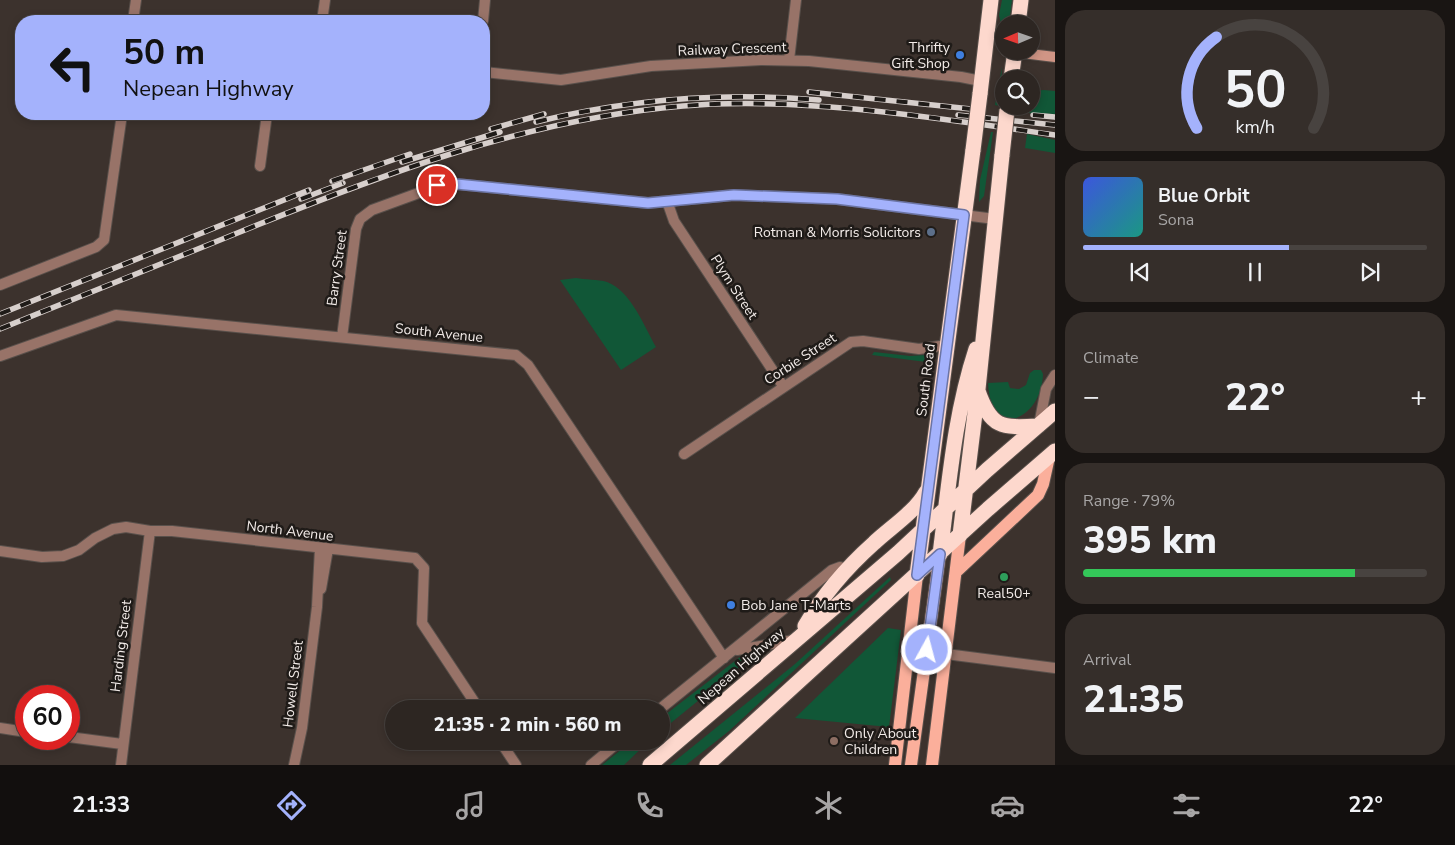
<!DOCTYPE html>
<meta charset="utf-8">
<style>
body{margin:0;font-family:"Nunito Sans",sans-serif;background:#352e2a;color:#f1f3f6;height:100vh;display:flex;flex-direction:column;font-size:19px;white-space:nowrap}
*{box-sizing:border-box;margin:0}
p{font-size:16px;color:#a7a5a5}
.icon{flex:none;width:28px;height:28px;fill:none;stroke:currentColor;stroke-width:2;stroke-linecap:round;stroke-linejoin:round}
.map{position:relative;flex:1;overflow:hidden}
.panel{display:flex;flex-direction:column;gap:10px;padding:10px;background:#191513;width:400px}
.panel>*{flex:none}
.guide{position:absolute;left:15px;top:15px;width:475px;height:105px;border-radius:20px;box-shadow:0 2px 8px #0003,0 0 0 1px #484340;background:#a4b2fc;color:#111;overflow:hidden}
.needle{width:32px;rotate:268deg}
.fabs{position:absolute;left:995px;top:15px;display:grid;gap:10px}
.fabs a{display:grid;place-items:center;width:45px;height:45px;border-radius:50%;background:#2d2622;box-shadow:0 2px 8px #0003,0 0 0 1px #484340;font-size:25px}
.speed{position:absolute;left:15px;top:685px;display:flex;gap:10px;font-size:25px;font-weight:700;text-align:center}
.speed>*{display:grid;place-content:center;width:65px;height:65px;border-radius:50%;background:#2d2622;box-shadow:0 2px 8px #0003,0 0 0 1px #484340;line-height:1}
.speed .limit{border:8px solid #d22;background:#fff;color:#111}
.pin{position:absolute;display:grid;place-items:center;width:42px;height:42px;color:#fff;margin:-21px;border:2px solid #fff;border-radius:50%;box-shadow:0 1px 5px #0007}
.me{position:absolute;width:55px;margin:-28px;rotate:7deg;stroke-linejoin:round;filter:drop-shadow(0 0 4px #0008)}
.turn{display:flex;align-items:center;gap:18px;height:105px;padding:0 25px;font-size:22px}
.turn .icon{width:65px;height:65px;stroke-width:2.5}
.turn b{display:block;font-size:35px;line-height:42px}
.big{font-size:38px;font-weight:800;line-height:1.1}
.panel .card{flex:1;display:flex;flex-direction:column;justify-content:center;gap:8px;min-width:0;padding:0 18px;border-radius:20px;background:#352e2a}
.panel .dial{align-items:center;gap:0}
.dial svg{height:130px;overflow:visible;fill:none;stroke:#484340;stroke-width:7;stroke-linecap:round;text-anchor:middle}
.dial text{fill:#f1f3f6;stroke:none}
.song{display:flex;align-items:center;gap:15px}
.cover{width:60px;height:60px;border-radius:8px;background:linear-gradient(135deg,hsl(230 70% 55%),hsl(170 70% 35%))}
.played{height:5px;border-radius:2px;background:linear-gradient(90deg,#a4b2fc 60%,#484340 60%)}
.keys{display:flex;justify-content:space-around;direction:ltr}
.heat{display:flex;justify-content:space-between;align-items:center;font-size:28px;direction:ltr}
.charge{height:8px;border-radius:4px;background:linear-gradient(90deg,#34c759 79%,#484340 0)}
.trip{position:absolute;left:385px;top:700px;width:285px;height:50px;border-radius:25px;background:#2d2622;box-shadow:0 2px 8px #0003,0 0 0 1px #484340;font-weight:800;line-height:50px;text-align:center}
.tab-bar{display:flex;height:80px;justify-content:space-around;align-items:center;background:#120f0e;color:#a7a5a5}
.tab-bar .icon{width:35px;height:35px}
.tab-bar .active{color:#a4b2fc}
.tab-bar b{font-size:22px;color:#f1f3f6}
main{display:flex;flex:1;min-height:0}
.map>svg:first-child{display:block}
</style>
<main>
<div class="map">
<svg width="1055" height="765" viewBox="0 0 1055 765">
<rect width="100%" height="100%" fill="#3c322d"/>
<path fill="#115737" d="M 1002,0 L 1012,0 L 1009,24 L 1004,24 L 1004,36 L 999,15 Z
M 1002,67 L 1000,106 L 995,105 Z
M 1044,90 L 1055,91 L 1055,114 L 1029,113 L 1029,108 L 1022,107 L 1031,106 L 1031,91 Z
M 991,132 L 993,132 L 984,196 L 979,202 L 980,180 Z
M 1027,134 L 1055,140 L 1055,153 L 1025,148 Z
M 576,278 C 585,280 598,279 607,282 C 631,291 644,326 656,347 L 621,370 L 560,280 Z
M 874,352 L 910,356 L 926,355 L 926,362 L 872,355 Z
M 1034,370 L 1041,370 L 1043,374 C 1042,419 991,443 988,383 L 1008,382 L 1010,388 L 1019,389 L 1026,385 L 1030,373 Z
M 890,577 L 891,580 L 729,731 L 686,765 L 670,765 L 795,664 Z
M 888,628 L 901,630 L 889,727 L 795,718 Z
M 758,652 L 661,731 L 661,718 L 740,657 Z
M 632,741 L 649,741 L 624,765 L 602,765 Z"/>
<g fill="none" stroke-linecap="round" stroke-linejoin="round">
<defs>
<path id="street" d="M 133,21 L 136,0
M 322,21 L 325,0
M 483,21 L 485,0
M 789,60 L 796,0
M 484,72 L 561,80 L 651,66 L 761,60 L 809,61 L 961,77 L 981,81
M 260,166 L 267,114
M 667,201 L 674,221 L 783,386
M 0,285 L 96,247 L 104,240 L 122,114
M 342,337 L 356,229 L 360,219 L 372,210 L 446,183 L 648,203 L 734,195 L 837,199 L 995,219
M 0,356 L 116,315 L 516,355 L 528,365 L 724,658
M 1039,425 L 1046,389 L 1055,375
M 684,454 L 851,342 L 863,341 L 919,349 L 947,345
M 0,551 L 42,557 L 63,556 L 79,550 L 95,538 L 113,529 L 126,527 L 150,531 L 172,531 L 415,558 L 424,568 L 422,623 L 479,709
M 321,589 L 328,549
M 737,650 L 794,640
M 946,654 L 1055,668
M 660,709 L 832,570 L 840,567 L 846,569
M 0,728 L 26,732
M 69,737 L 122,744
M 500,741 L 516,765
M 121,765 L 150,531
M 294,765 L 302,728 L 317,607 L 320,548
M 591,765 L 620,741"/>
<path id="secondary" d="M 1006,51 L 1055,57"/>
<path id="primary" d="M 956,572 L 1038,495 L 1043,484 L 1049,457
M 895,765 L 917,575
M 911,765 L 940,554
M 932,765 L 960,535"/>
<path id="highway" d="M 1018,24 L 1021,0
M 1011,79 L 1015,51
M 980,94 L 991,0
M 978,391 C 991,428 1001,428 1038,426
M 960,535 L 978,389 L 1002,155
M 940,554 C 949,485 954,416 976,349
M 917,575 L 973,150
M 805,626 C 824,593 846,568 874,543 C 891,527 915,512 926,492
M 650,765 L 898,553 L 987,470 L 1055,411
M 707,765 L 988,509 L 1055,451"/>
</defs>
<use href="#street" stroke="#59504b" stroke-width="12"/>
<use href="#secondary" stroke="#59504b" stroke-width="12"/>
<use href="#primary" stroke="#59504b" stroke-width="14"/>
<use href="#highway" stroke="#59504b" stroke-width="17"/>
<use href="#street" stroke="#987368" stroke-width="10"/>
<use href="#secondary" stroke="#d09585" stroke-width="10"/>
<use href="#primary" stroke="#fbaf9b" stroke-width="12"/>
<use href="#highway" stroke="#fdd8cd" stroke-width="15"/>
<defs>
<path id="rail" d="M 809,92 L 971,109
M 958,115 L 1055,125
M 1033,115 L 1055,117
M 536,122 C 629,99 724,92 819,100
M 491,129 L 544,114
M 402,162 L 500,132
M 332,181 L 410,154
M 301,199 L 343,183
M 0,314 L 309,190
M 0,329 C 76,298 153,267 230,236 C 375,177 525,119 683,106 C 801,96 937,118 1055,135"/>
</defs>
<use href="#rail" stroke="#d7cfcc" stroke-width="5.5"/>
<use href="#rail" stroke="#1f1b18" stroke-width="4" stroke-dasharray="11" stroke-linecap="butt"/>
<defs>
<path id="highway-bridge" d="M 973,150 L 980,94
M 1002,155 L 1007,110"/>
</defs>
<use href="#highway-bridge" stroke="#59504b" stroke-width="17" stroke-linecap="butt"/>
<use href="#highway-bridge" stroke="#fdd8cd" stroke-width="15"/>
</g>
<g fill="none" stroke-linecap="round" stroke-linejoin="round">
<defs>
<path id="route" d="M 437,185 L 446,183 L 648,203 L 734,195 L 837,199 L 964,215 L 917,575 L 940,554 L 927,650"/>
</defs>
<use href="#route" stroke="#6b74a4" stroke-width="12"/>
<use href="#route" stroke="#a4b2fc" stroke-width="9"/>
</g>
<g fill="#3f7fe0" stroke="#1f1b18" stroke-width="2">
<circle cx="960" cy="55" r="5"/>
<circle cx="731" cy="605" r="5"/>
</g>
<circle fill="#5c6f8a" stroke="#1f1b18" stroke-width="2" cx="931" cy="232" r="5"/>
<circle fill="#2e9e5b" stroke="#1f1b18" stroke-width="2" cx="1004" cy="577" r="5"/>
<circle fill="#8d6e63" stroke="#1f1b18" stroke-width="2" cx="834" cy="741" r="5"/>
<g text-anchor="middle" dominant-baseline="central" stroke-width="5" stroke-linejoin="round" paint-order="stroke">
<g font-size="14" fill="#f3ece9" stroke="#1f1b18" text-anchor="end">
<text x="950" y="47">Thrifty<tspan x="950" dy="16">Gift Shop</tspan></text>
<text x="921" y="232">Rotman &amp; Morris Solicitors</text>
<text x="1004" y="593" text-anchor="middle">Real50+</text>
<text x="741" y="605" text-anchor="start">Bob Jane T-Marts</text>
<text x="844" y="733" text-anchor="start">Only About<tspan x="844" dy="16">Children</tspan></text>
</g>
<g font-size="14" fill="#f3ece9" stroke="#1f1b18">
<text transform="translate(732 49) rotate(-2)">Railway Crescent</text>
<text transform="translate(337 268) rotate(-82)">Barry Street</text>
<text transform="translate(734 287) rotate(57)">Plym Street</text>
<text transform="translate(439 333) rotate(6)">South Avenue</text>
<text transform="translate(800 359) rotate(-33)">Corbie Street</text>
<text transform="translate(926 380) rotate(-83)">South Road</text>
<text transform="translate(290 531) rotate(7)">North Avenue</text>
<text transform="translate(121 646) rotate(-83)">Harding Street</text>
<text transform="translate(741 666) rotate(-41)">Nepean Highway</text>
<text transform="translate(293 684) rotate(-83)">Howell Street</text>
</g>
</g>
</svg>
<div class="fabs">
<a><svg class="needle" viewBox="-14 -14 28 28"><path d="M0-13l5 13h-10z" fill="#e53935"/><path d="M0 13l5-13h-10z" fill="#a7a5a5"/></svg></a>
<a><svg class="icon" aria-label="search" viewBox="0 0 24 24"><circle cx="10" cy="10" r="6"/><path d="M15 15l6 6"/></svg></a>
</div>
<div class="speed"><div class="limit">60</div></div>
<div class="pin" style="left:437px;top:185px;background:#d93025"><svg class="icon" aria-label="arrive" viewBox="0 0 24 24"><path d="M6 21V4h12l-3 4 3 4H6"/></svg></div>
<svg class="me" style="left:927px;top:650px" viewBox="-20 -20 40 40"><circle r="17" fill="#a4b2fc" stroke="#fff" stroke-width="3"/><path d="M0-11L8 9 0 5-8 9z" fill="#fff"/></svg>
<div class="trip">21:35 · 2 min · 560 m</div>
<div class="guide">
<div class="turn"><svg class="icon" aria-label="left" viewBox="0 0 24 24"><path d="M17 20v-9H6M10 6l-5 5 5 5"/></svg><div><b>50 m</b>Nepean Highway</div></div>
</div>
</div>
<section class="panel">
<div class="card dial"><svg viewBox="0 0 100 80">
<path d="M14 69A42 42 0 1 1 86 69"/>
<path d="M14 69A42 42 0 0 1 26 13" stroke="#a4b2fc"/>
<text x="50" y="56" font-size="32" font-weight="700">50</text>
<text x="50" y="72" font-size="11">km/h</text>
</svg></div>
<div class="card">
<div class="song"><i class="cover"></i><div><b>Blue Orbit</b><p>Sona</p></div></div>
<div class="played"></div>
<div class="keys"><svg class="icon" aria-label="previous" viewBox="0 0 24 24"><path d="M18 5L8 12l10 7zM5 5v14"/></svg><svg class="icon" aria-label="pause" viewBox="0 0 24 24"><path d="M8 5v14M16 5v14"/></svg><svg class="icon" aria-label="next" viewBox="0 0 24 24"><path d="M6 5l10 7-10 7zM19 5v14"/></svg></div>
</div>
<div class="card"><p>Climate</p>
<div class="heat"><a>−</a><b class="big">22°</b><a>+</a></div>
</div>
<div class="card"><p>Range · 79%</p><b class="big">395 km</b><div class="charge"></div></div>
<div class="card"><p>Arrival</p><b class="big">21:35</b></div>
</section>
</main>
<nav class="tab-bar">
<b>21:33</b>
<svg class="icon active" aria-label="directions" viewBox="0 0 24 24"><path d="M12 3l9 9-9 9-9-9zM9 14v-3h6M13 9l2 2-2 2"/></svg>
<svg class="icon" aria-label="music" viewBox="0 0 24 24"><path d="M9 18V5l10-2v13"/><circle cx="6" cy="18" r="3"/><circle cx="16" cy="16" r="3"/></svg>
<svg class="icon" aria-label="phone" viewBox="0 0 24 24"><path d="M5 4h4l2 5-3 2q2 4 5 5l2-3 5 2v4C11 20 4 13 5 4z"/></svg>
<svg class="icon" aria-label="climate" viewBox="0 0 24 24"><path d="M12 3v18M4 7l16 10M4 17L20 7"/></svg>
<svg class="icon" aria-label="car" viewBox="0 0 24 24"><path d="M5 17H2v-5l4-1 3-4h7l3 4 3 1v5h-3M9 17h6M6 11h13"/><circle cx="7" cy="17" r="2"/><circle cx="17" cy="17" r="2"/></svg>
<svg class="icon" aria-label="filters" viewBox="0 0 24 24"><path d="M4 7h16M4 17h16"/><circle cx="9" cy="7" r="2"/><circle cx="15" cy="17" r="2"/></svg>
<b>22°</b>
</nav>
